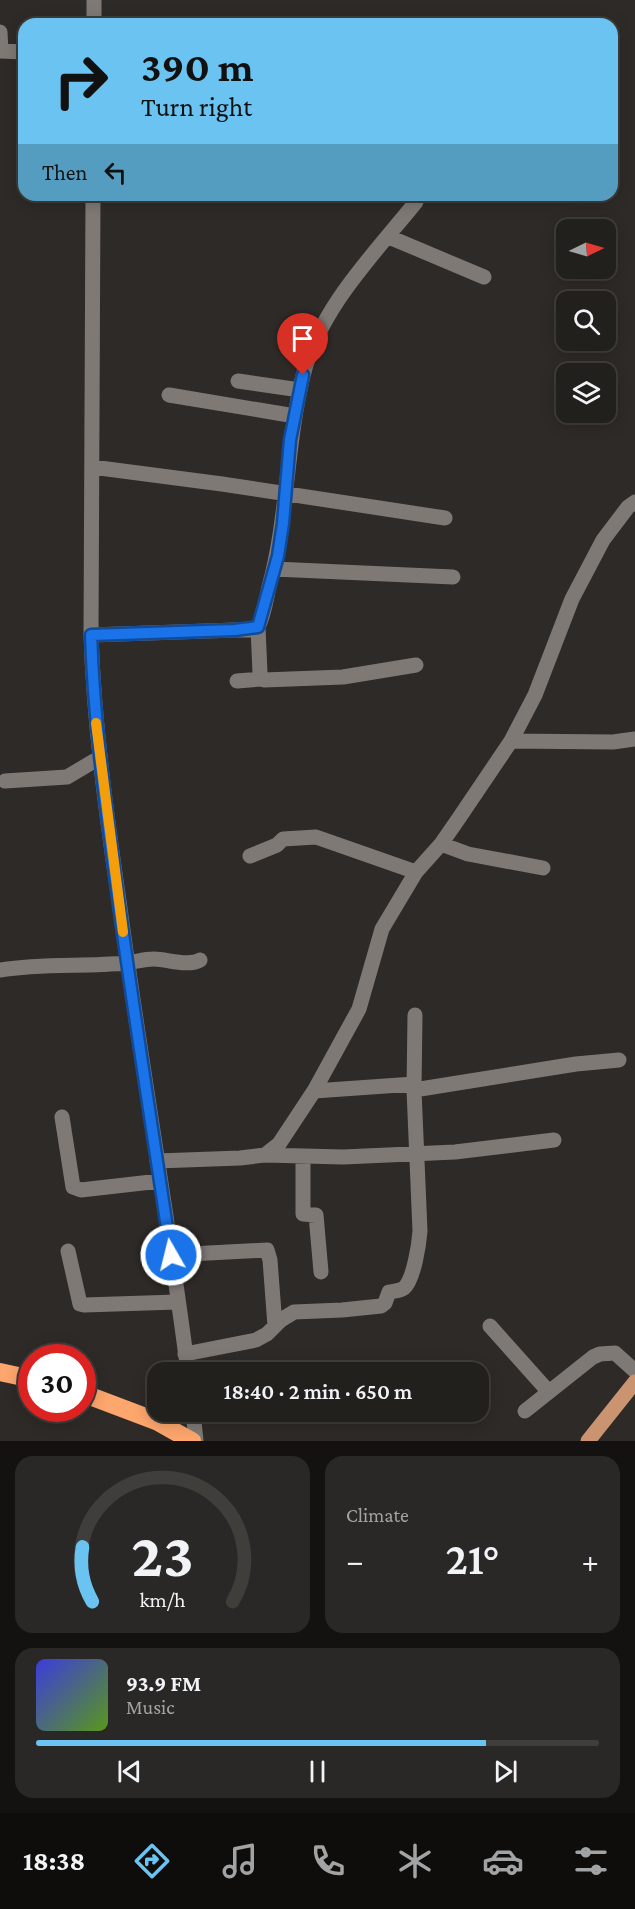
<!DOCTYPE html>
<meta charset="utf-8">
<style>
body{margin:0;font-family:"Crimson Pro",serif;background:#2a2826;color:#f1f3f6;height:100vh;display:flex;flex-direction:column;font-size:22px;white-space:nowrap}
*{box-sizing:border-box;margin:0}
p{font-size:20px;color:#a2a3a4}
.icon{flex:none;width:33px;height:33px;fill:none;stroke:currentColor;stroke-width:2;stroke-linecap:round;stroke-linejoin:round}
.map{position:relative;height:1441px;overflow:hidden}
.details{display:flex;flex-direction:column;gap:15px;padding:15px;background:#131210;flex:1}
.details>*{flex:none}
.top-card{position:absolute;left:18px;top:18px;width:600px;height:183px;border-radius:18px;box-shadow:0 3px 15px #0003,0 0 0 2px #3f3e3b;background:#6ac3f1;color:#111;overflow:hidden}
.needle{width:39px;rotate:85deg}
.fabs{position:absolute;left:556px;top:219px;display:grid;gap:12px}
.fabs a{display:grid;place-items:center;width:60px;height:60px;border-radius:12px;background:#22201d;box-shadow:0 3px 15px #0003,0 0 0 2px #3f3e3b;font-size:30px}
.speed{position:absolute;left:18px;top:1344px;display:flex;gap:12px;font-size:30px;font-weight:700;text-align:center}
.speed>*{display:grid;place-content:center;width:78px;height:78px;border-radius:50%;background:#22201d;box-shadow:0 3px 15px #0003,0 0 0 2px #3f3e3b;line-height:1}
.speed .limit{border:9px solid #d22;background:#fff;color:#111}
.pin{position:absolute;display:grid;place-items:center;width:51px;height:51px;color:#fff;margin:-62px -26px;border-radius:50% 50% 50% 0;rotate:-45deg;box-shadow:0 0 6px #0007}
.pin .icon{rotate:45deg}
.me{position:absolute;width:66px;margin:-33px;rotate:352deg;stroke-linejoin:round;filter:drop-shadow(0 0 4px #0008)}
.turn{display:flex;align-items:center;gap:21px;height:126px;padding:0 24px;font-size:27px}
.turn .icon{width:78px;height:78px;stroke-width:2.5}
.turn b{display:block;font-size:42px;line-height:51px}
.then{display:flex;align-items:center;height:57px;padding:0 24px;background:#0003;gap:12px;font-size:22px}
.big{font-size:45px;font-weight:600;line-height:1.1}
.details .tile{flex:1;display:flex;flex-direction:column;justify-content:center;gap:9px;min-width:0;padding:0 21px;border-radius:18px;background:#2a2826}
.details .dial{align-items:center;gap:0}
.dial svg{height:156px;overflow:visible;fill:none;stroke:#3f3e3b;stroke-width:7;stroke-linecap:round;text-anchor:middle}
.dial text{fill:#f1f3f6;stroke:none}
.song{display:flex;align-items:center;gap:18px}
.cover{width:72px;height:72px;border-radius:9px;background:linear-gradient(135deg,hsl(240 70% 55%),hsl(90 70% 35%))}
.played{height:6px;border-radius:3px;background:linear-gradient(90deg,#6ac3f1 80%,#3f3e3b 80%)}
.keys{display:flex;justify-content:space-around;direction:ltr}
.heat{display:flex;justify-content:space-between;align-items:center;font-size:33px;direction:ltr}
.details .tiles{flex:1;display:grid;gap:15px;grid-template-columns:1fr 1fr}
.tile:last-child{grid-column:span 2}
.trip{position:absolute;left:147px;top:1362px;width:342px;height:60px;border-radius:18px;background:#22201d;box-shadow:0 3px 15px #0003,0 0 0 2px #3f3e3b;font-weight:600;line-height:60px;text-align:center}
.dock{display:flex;height:96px;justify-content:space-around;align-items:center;background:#0e0d0c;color:#a2a3a4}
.dock .icon{width:42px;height:42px}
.dock .active{color:#6ac3f1}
.dock b{font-size:27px;color:#f1f3f6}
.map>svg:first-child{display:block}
</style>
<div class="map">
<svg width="635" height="1441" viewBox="0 0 635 1441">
<rect width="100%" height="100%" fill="#2e2a27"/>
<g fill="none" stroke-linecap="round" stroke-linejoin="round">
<path stroke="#7f7976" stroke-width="15" d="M 94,24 L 94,0
M 0,32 L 1,51
M 0,51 L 24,52
M 93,195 L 91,635 C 94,724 106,812 119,901 C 140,1058 168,1215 188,1372
M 389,237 L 484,277
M 238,381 L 300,390
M 169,395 L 295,416
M 92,467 L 222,484 L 445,518
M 274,569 L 453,577
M 258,627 L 260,673 L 261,679 L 264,680 L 343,677 L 416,665
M 91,635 L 235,630 L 250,630 L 258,627 C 264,615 266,600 269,587 C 288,518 286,446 303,376 C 319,309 374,254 416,202
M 237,681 L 261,679
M 511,741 L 613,742 L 635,739
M 5,781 L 67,777 L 99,758
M 441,844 L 468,854 L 543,868
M 250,856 L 277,845 L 283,839 L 316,837 L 416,872
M 0,970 C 42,963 84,967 126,963 C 135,962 144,959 154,959 C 167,959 188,967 200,960
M 414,1090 L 576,1064 L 619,1060
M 314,1091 L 414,1084
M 62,1117 L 73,1187 L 81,1190 L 160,1181
M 265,1155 L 343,1157 L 455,1152 L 554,1140
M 303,1156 L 303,1214 L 316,1215 L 321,1272
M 157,1161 L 240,1158 L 265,1155 L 279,1144 L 314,1091 L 359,1009 L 382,929 L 416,872 L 441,844 L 459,818 L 511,741 L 535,695 L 572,599 L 603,540 L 628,507 L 635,502
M 68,1251 L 80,1304 L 84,1305 L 177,1302
M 171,1255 L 267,1250 L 270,1260 L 275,1326
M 490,1326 L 548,1391
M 185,1354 L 256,1340 L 267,1334 L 281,1320 L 294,1312 L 342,1310 L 381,1306 L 385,1303 L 389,1292 C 394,1291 400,1291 404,1288 C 414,1279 419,1244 420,1231 L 414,1090 L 415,1015
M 525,1411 L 593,1357 L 600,1354 L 615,1353 L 635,1371
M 193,1412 L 196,1441"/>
<path stroke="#cb9471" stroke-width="15" d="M 588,1441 L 635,1382"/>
<path stroke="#fda66d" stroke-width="18" d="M 0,1372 L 32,1379
M 82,1393 L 156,1421 L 192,1441"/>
</g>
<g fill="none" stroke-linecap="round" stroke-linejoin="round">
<defs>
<path id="route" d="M 171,1255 C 154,1139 135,1022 119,905 C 107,815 94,726 91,635 L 235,630 L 258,627 L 278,556 L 283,523 L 290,440 L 303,375"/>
</defs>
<use href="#route" stroke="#114b97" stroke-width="15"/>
<use href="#route" stroke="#1a73e8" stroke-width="10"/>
<path stroke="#f59e0b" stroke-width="10" d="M 96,723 L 123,932"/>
</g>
</svg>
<div class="fabs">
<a><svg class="needle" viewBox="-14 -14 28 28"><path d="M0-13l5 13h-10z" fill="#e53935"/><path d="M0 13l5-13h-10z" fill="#a2a3a4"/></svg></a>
<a><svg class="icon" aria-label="search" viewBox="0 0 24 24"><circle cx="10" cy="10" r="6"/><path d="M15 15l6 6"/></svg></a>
<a><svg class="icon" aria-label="layers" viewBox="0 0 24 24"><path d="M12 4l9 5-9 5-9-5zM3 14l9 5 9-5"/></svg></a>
</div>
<div class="speed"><div class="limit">30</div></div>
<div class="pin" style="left:303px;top:375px;background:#d93025"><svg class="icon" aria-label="arrive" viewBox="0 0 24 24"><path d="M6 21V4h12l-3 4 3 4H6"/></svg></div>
<svg class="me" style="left:171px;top:1255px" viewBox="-20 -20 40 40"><circle r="17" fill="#1a73e8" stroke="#fff" stroke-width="3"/><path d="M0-11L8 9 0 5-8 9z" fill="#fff"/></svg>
<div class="trip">18:40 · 2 min · 650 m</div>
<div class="top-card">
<div class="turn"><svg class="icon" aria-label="right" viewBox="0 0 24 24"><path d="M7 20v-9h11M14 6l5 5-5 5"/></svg><div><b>390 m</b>Turn right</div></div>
<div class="then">Then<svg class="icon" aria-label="left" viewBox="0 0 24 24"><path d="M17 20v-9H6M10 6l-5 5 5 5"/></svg></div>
</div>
</div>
<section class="details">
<div class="tiles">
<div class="tile dial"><svg viewBox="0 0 100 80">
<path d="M14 69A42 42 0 1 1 86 69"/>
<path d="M14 69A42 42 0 0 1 9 41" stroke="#6ac3f1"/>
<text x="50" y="56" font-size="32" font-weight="700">23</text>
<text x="50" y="72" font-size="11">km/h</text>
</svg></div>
<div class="tile"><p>Climate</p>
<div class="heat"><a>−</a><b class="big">21°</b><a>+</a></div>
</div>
<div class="tile">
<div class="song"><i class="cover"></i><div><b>93.9 FM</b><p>Music</p></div></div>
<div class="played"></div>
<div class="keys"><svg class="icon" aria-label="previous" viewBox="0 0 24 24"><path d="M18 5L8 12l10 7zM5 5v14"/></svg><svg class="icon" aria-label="pause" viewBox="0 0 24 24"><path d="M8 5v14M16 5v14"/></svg><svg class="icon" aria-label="next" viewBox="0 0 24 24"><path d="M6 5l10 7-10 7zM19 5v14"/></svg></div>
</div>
</div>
</section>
<nav class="dock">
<b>18:38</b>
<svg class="icon active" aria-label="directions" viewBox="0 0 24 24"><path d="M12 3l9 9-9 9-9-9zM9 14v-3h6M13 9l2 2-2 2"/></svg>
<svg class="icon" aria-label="music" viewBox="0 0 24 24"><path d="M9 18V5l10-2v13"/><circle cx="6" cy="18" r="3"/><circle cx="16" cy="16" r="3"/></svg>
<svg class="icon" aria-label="phone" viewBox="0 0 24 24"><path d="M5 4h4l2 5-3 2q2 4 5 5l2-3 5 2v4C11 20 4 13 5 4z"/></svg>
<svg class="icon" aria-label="climate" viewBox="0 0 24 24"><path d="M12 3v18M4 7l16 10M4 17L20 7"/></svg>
<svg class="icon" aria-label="car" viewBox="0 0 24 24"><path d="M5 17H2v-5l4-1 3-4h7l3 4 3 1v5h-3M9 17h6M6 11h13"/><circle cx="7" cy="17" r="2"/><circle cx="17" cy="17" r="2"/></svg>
<svg class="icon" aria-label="filters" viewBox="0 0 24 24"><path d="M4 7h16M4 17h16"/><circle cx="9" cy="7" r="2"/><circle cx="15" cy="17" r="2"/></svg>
</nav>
